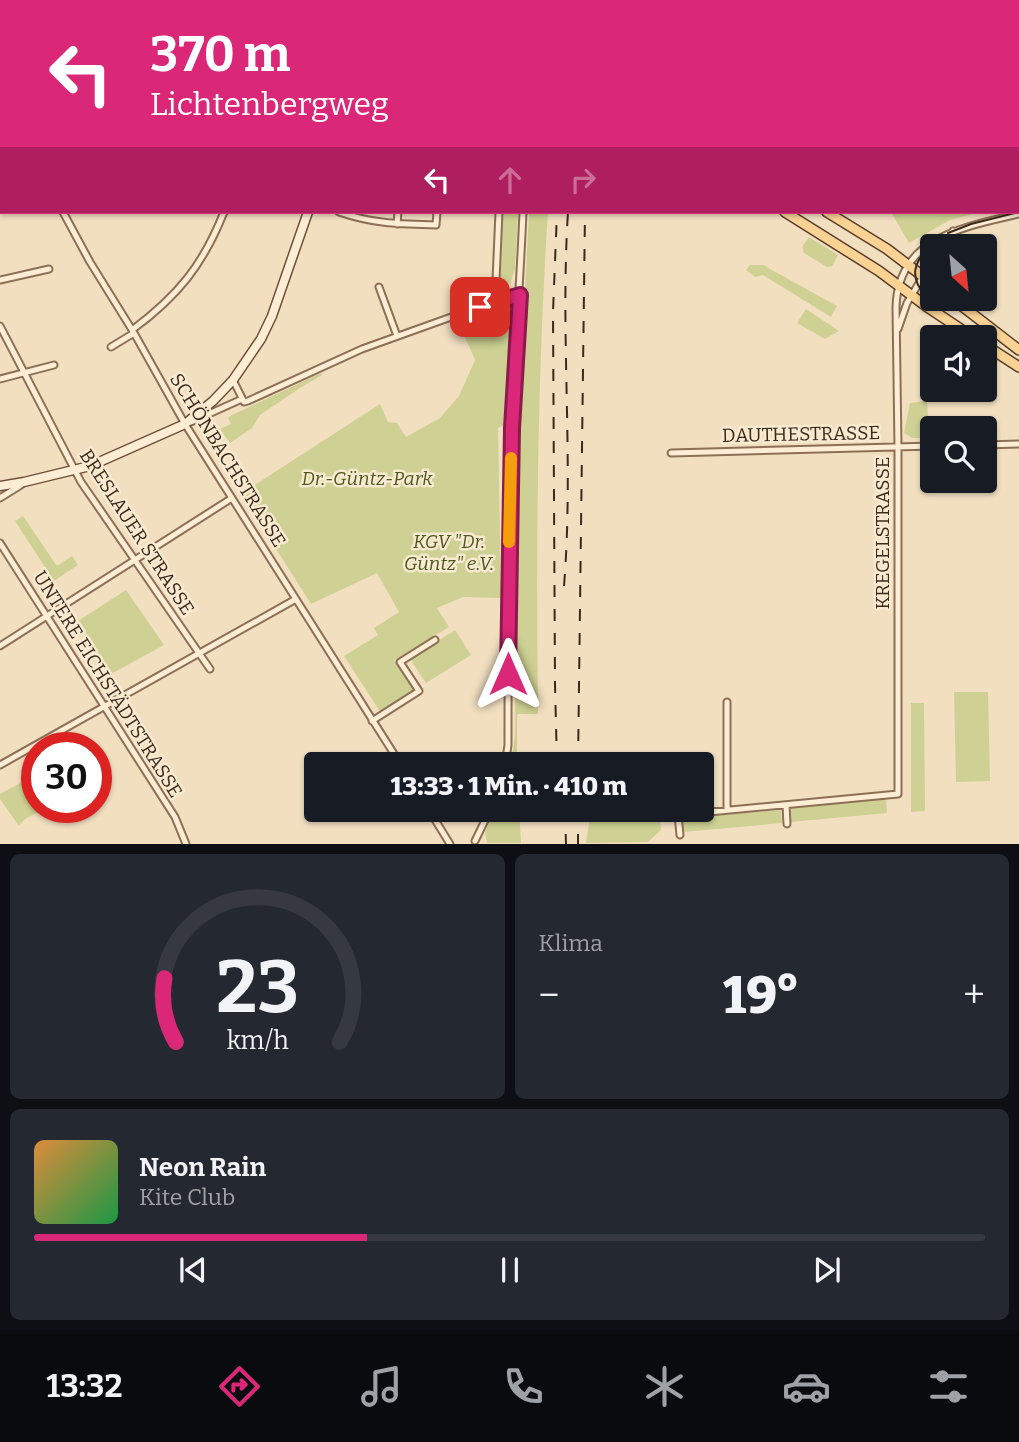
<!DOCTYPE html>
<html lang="de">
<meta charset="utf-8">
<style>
body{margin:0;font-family:Bitter,serif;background:#242831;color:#f1f3f6;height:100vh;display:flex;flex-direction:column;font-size:26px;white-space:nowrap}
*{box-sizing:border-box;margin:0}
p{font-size:23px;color:#9ea1a6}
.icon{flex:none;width:38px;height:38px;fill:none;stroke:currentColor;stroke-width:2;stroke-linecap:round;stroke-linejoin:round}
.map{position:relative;height:844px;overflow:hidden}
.drawer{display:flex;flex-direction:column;gap:10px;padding:10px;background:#0d0f14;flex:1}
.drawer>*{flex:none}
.banner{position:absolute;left:0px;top:0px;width:1020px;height:214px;box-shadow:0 2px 5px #0004;background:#db2777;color:#fff;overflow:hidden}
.needle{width:46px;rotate:153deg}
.tools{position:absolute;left:920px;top:234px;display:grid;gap:14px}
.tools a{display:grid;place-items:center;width:77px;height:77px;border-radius:7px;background:#171b24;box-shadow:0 2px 5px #0004;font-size:35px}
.speed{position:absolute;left:21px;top:732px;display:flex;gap:14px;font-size:35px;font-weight:700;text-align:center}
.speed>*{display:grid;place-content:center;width:91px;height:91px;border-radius:50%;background:#171b24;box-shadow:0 2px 5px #0004;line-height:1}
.speed .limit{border:10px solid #d22;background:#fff;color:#111}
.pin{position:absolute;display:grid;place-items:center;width:60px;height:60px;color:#fff;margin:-30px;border-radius:14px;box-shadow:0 4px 10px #0006}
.me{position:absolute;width:77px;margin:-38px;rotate:0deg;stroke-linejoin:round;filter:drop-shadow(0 0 5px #0008)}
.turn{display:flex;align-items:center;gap:24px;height:147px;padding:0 35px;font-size:32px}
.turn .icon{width:91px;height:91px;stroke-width:2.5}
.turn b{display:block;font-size:49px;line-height:60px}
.lanes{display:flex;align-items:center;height:66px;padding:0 35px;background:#0003;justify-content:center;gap:35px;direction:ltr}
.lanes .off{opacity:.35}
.big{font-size:52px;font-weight:800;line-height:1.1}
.drawer .card{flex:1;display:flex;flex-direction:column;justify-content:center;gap:10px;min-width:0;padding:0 24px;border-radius:10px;background:#242831}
.drawer .dial{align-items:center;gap:0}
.dial svg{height:182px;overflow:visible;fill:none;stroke:#363941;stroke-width:7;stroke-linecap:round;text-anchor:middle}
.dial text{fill:#f1f3f6;stroke:none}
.song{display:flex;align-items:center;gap:21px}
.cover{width:84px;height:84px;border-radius:10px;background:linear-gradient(135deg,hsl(30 70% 55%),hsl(140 70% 35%))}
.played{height:7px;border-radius:4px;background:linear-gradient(90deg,#db2777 35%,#363941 35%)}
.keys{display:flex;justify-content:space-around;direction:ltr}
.heat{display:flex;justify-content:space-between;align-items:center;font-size:38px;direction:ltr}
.drawer .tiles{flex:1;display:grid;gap:10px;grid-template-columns:1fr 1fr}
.card:last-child{grid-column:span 2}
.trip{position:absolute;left:304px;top:752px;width:410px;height:70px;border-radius:7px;background:#171b24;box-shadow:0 2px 5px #0004;font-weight:800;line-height:70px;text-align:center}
.menu{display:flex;height:112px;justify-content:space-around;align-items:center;background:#090b0e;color:#9ea1a6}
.menu .icon{width:49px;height:49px}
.menu .active{color:#db2777}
.menu b{font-size:32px;color:#f1f3f6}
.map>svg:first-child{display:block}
</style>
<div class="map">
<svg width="1019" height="844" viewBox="0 0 1019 844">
<rect width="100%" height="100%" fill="#f2dfc0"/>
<path fill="#ced193" d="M 502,212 L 518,212 L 515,269 L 510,284 L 505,287 L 498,284 Z
M 529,212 L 548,212 C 537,379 536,547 538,714 L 517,714 L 517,765 L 511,765 L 515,735 L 517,453 Z
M 891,212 L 980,212 L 950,220 L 909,243 Z
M 809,237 L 838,255 L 832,266 L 827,267 L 804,253 L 802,247 Z
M 750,265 L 763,265 L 837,306 L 831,317 L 763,275 L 755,277 L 746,270 Z
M 508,303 L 513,305 L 505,425 L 498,428 L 501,598 L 463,597 L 437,608 L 449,627 L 394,660 L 415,692 L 381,713 L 344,656 L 378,635 L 374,628 L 399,612 L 377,573 L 311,604 L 241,494 L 380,404 L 388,422 L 397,423 L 406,437 L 440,418 L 459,396 L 475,360 L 457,319 Z
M 806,309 L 839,331 L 825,339 L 797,323 Z
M 321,373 L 322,375 L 300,388 L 260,415 L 252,428 L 230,443 L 220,429 L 231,424 L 228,417 Z
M 927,401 L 928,417 L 943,417 L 944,429 L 933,429 L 933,438 L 912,438 L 904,433 L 910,403 Z
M 23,516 L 57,566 L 72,556 L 78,565 L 54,581 L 15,521 Z
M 126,590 L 164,645 L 111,674 L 78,621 Z
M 455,630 L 471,655 L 426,683 L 412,662 L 413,657 Z
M 954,692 L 988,692 L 990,781 L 956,782 Z
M 911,703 L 924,703 L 925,811 L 911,812 Z
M 37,774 L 37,807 L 48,807 L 25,819 L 19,826 L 0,799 L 0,794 Z
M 886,799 L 887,813 L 791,822 L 790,810 L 791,808 Z
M 496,810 L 519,810 L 521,843 L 487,843 L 485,831 Z
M 591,810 L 659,810 L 661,830 L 648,842 L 586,843 Z
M 780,810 L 781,811 L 782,823 L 683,832 L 682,820 L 684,818 Z"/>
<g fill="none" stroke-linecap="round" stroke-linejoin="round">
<defs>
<path id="street" d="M 123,0 L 124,2
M 254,2 L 255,0
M 750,2 L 750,0
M 1018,161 L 1019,159
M 63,212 L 90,262 L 134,333 L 185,424 L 401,765
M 339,212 C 374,224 399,224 436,225 L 437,212
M 397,224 L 398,212
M 941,247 L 953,231
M 0,280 L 49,269
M 379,287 L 397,336
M 495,303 L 499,212
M 0,326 L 81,482 L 210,669
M 898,329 L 907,303 L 933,260
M 132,330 C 178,296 203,265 224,212
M 111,347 L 134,333
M 0,379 L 54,365
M 233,380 L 244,402 L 248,401 L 362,349 L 454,316 L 520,295
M 191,422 L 242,399
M 985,445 L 1019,444
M 671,453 L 933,446
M 0,498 L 21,485
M 0,543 L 175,817 L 186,844
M 0,646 L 232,498
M 727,702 L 727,810
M 372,721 L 419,691 L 400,662 L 435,640
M 0,765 L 296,599
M 505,765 L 508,745 C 508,640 508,535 512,430 C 514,357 520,285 523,212
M 786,805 L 787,824
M 429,810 L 450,844
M 680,835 L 678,815 L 898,794 L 898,447 L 896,307 C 898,237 964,227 1019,214
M 475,841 L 490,810"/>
<path id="secondary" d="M 12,0 L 12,2
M 0,124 L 2,124
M 0,486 L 24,482 L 90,466 L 185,424 L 213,401 L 233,380 L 261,339 L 272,316 L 308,212"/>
<path id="primary" d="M 381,0 L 384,2
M 413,0 L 416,2
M 785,212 L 879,271 L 926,306 L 974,338
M 827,212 L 887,249 L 933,284
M 953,299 L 1019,350
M 985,345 L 1019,367"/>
</defs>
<use href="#street" stroke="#8d6f56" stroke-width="9"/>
<use href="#secondary" stroke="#6e5039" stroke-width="11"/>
<use href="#primary" stroke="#5a3e2b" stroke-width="12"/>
<use href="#street" stroke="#fcedd4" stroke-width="5"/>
<use href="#secondary" stroke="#fcedd4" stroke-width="8"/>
<use href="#primary" stroke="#f9d294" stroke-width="9"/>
<path stroke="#3b291c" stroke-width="2" d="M 391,0 L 394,2
M 948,233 L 971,224 L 1019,212
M 926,296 C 907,276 915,259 934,243"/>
<path stroke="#3b291c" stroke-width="2" stroke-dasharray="12 12" stroke-linecap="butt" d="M 596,2 L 596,0
M 612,2 L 612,0
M 564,586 C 574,462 560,336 568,212
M 557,765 L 555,684 L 553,312 L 557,212
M 578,765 L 585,212
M 565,810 L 566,844
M 578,810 L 578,844"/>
</g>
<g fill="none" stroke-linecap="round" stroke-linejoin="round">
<defs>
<path id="route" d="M 480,307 L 520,295 L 512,428 L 508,674"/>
</defs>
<use href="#route" stroke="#8e194d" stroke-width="18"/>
<use href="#route" stroke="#db2777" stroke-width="12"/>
<path stroke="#f59e0b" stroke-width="12" d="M 509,542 L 511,458"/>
</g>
<g text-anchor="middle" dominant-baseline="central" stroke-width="5" stroke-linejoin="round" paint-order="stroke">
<g font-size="19" fill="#3b291c" stroke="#f8ead0">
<text transform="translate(801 434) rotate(-1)">DAUTHESTRASSE</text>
<text transform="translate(228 460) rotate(58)">SCHÖNBACHSTRASSE</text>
<text transform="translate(137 532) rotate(57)">BRESLAUER STRASSE</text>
<text transform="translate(882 533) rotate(-90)">KREGELSTRASSE</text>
<text transform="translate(108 684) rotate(58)">UNTERE EICHSTÄDTSTRASSE</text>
</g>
<g font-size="19" font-style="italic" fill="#4f5921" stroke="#f8ead0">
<text x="367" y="478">Dr.-Güntz-Park</text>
<text x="449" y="541">KGV "Dr.<tspan x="449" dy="22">Güntz" e.V.</tspan></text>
</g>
</g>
</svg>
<div class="tools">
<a><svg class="needle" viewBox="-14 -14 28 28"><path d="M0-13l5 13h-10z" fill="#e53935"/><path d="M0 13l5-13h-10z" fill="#9ea1a6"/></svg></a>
<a><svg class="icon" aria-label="sound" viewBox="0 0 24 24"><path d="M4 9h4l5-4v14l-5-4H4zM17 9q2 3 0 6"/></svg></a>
<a><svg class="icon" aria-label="search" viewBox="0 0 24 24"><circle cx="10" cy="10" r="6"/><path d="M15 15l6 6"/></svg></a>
</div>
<div class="speed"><div class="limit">30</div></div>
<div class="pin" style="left:480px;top:307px;background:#d93025"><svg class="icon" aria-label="arrive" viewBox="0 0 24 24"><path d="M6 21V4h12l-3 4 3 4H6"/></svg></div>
<svg class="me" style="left:508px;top:674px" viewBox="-20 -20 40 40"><path d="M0-17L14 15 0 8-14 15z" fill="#db2777" stroke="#fff" stroke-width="4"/></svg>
<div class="trip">13:33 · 1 Min. · 410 m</div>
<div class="banner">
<div class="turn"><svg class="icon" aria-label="left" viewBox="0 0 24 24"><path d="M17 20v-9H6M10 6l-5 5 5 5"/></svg><div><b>370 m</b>Lichtenbergweg</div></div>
<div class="lanes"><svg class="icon" aria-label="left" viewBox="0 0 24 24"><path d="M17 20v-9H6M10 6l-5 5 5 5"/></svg><svg class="icon off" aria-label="ahead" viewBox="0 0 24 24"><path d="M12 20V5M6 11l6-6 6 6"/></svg><svg class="icon off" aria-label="right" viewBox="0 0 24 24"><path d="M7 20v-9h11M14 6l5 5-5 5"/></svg></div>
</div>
</div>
<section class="drawer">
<div class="tiles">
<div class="card dial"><svg viewBox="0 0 100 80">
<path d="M14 69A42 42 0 1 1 86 69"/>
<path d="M14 69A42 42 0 0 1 9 41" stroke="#db2777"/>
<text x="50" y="56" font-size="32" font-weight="700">23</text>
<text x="50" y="72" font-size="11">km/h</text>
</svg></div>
<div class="card"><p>Klima</p>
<div class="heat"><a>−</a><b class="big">19°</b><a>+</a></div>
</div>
<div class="card">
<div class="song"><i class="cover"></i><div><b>Neon Rain</b><p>Kite Club</p></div></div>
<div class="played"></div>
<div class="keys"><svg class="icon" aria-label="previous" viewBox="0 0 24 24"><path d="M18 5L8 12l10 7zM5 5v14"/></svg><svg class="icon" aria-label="pause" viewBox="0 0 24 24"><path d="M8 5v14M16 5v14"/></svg><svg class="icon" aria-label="next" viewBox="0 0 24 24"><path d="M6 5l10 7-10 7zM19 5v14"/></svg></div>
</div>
</div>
</section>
<nav class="menu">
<b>13:32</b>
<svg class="icon active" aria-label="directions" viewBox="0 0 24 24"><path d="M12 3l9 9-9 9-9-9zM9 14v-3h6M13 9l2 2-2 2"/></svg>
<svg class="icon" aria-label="music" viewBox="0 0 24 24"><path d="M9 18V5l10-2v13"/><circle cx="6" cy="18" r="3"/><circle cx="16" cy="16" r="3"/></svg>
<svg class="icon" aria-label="phone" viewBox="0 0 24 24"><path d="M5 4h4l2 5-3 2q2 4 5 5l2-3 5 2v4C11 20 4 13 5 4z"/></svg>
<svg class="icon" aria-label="climate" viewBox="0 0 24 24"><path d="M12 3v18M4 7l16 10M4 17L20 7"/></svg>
<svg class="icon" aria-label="car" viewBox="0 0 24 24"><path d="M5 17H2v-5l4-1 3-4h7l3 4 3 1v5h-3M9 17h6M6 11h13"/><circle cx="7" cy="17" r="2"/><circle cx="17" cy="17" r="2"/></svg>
<svg class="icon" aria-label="filters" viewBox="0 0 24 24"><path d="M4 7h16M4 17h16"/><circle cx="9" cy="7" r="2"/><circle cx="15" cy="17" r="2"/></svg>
</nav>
